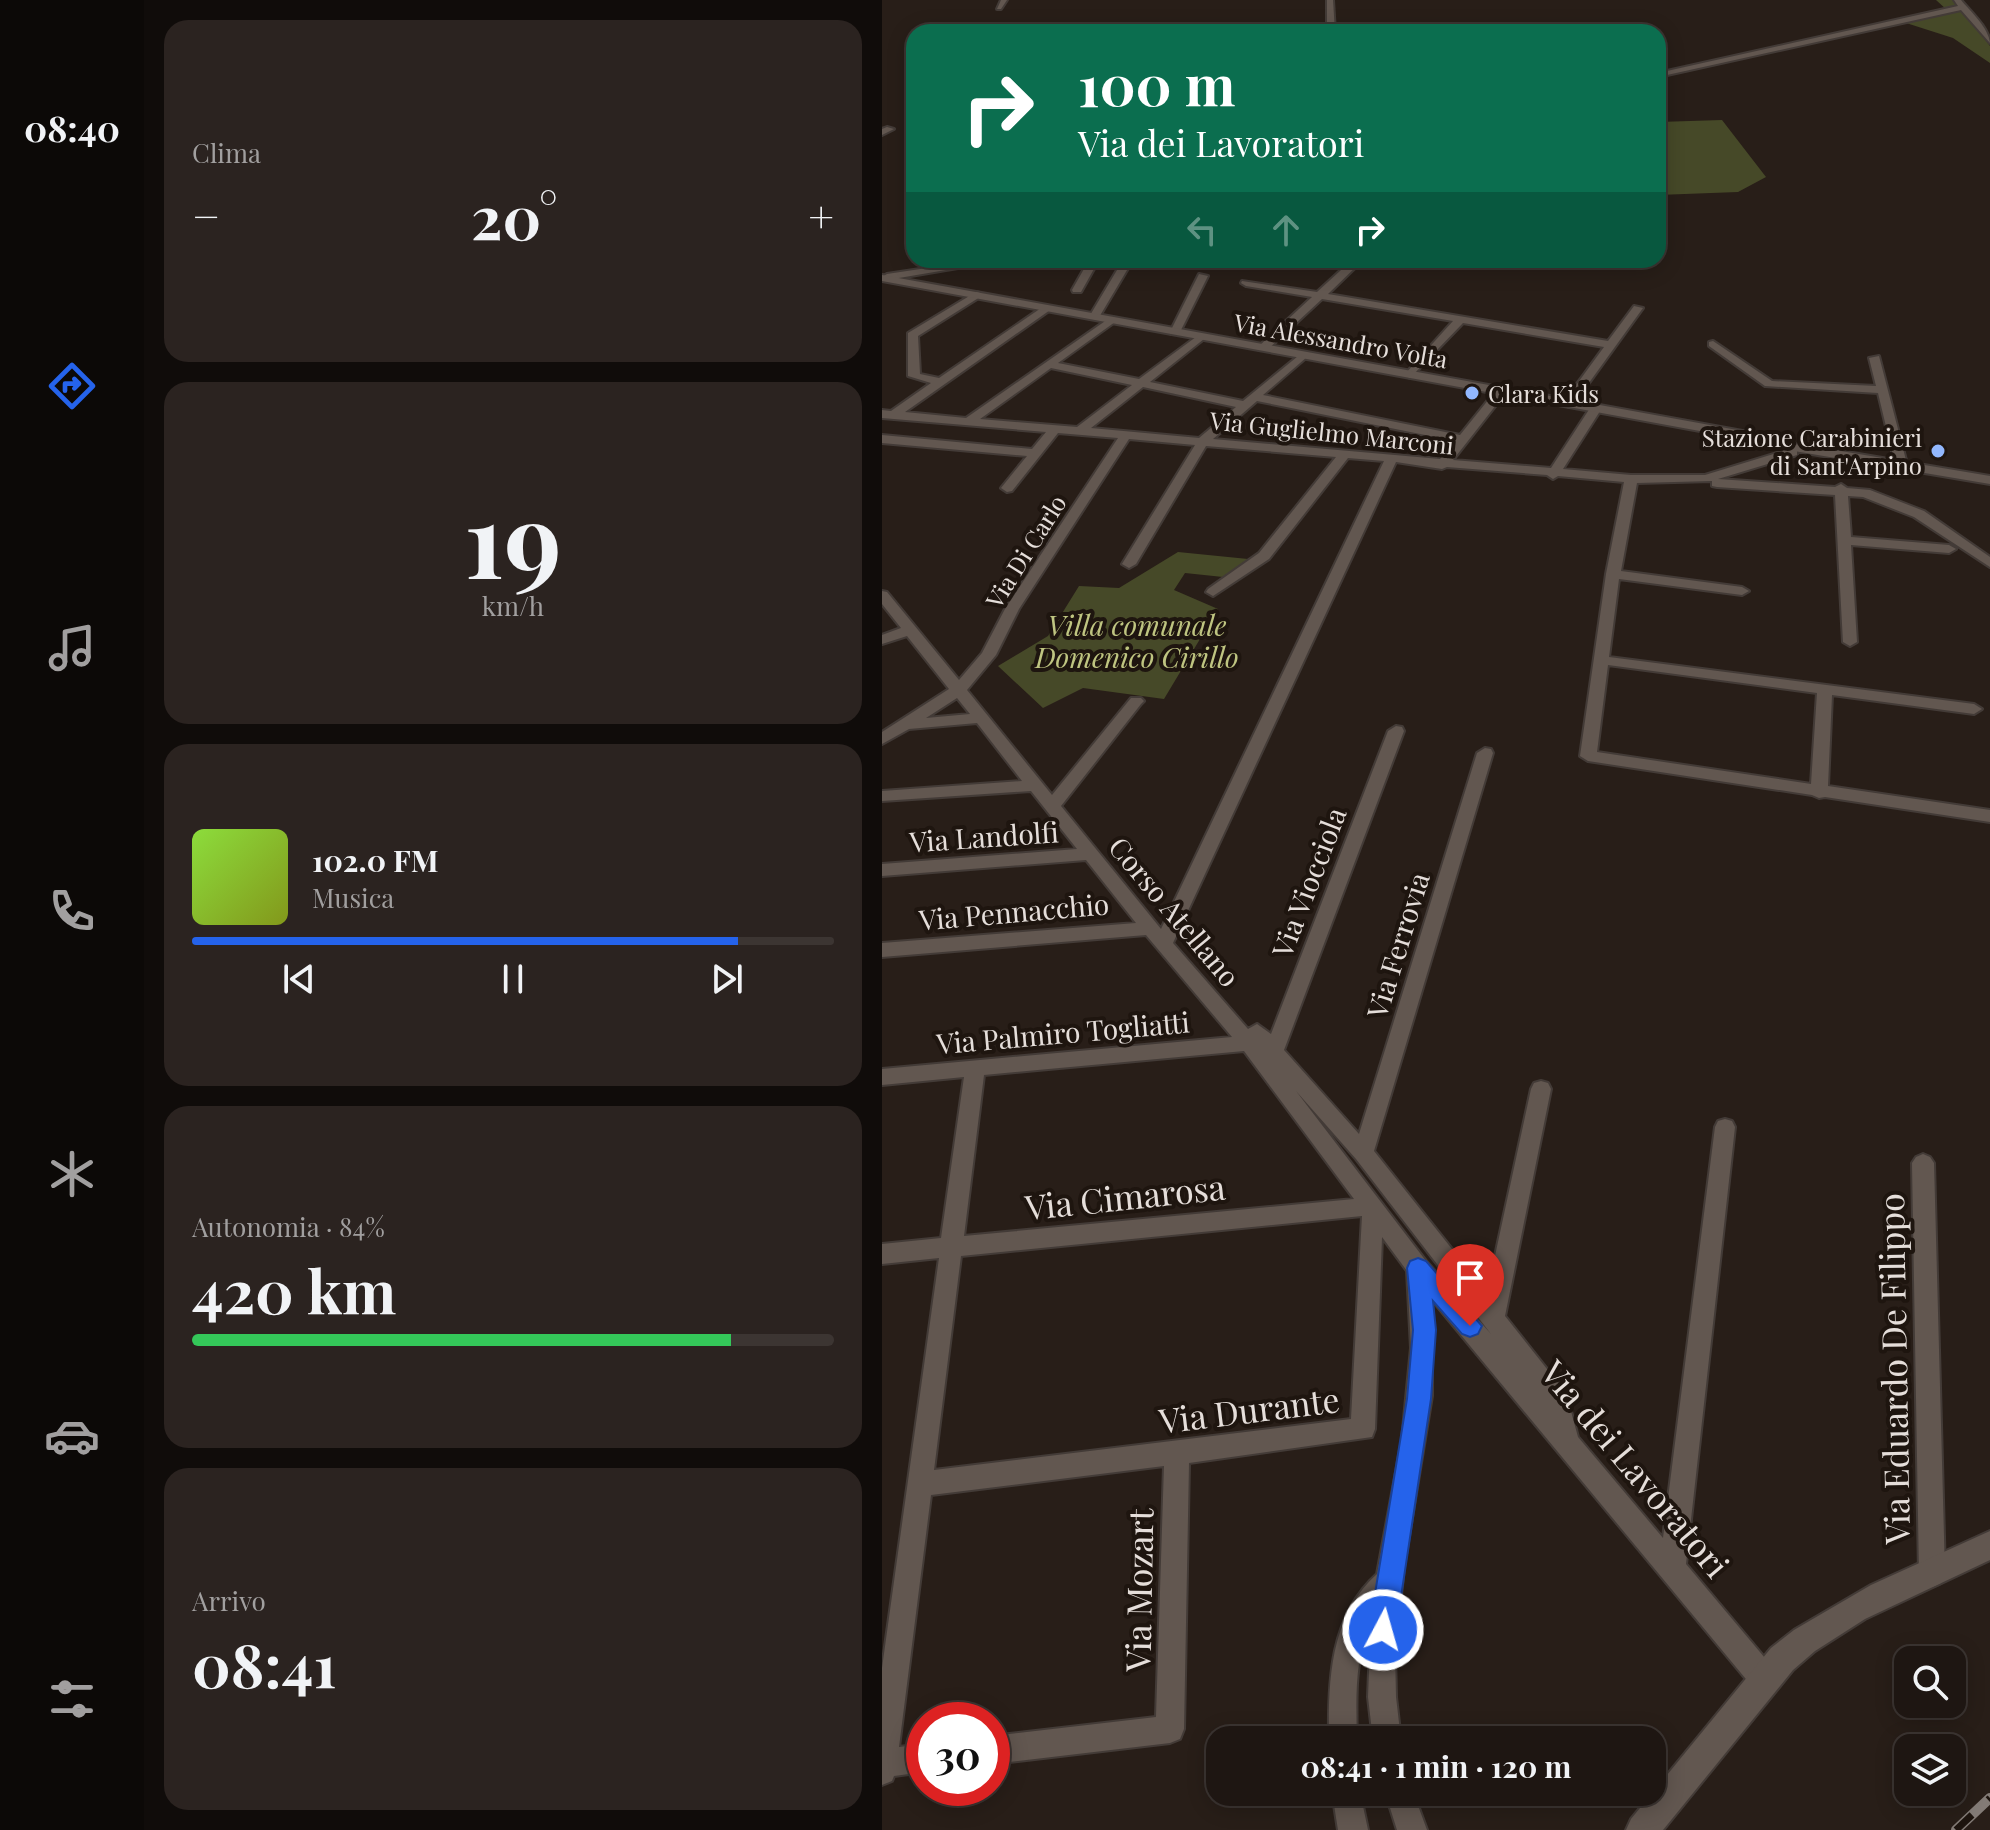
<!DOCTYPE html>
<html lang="it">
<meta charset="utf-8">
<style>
body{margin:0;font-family:"Playfair Display",serif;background:#2b2320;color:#f1f3f6;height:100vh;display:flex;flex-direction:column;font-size:30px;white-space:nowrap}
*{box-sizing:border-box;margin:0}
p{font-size:26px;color:#a19f9f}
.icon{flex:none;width:44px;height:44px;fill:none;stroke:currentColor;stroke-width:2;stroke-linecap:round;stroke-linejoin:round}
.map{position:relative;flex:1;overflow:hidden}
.side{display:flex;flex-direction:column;gap:20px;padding:20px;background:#100c0a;width:738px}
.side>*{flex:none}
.guide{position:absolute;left:24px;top:24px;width:760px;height:244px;border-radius:24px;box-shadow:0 4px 20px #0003,0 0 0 2px #3c3532;background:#0b6e4f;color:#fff;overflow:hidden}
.controls{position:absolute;left:1012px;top:1646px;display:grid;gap:16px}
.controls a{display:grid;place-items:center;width:72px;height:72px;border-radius:16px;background:#1e1612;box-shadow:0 4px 20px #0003,0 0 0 2px #3c3532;font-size:40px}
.speed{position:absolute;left:24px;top:1702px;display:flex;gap:16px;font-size:40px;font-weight:700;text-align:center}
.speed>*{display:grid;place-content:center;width:104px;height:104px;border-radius:50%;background:#1e1612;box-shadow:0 4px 20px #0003,0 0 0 2px #3c3532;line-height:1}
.speed .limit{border:12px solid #d22;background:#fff;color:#111}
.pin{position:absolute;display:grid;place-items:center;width:68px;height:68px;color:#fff;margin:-82px -34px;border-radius:50% 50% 50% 0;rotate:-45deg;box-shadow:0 0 8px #0007}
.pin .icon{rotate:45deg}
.me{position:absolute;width:88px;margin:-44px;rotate:6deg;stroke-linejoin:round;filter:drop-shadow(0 0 6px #0008)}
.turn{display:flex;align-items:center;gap:28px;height:168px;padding:0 40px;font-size:36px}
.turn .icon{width:104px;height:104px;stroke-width:2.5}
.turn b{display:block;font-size:56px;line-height:68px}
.lanes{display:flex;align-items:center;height:76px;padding:0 40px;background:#0003;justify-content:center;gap:40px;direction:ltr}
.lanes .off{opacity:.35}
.big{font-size:60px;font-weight:700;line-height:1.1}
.side .card{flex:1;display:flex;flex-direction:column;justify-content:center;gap:12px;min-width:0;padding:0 28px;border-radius:24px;background:#2b2320}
.side .dial{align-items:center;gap:0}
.dial b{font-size:104px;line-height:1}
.song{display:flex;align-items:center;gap:24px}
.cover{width:96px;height:96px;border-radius:12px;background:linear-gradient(135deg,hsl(90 70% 55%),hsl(70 70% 35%))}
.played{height:8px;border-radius:4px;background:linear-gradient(90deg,#2563eb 85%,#3c3532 85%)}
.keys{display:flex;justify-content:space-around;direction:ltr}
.heat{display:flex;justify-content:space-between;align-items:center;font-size:44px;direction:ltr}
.charge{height:12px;border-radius:6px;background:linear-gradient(90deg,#34c759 84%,#3c3532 0)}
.trip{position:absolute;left:324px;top:1726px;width:460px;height:80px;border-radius:24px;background:#1e1612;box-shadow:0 4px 20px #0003,0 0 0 2px #3c3532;font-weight:700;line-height:80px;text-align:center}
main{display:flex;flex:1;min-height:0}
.tab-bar{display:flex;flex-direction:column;width:144px;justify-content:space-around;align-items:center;background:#0c0907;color:#a19f9f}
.tab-bar .icon{width:56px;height:56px}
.tab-bar .current{color:#2563eb}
.tab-bar b{font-size:36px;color:#f1f3f6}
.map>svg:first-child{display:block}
</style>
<main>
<nav class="tab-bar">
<b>08:40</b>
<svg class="icon current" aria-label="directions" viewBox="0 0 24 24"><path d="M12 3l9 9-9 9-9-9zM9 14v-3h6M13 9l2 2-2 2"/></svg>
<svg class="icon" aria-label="music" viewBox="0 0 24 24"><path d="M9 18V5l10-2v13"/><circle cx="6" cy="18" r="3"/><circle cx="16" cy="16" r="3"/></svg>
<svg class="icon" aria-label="phone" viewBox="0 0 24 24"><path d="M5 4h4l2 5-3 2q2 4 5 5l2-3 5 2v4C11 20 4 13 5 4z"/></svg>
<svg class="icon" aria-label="climate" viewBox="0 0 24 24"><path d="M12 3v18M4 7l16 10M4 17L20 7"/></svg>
<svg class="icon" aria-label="car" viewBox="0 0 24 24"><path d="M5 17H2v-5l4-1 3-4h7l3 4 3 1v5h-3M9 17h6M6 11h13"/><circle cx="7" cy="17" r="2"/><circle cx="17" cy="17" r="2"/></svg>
<svg class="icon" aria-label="filters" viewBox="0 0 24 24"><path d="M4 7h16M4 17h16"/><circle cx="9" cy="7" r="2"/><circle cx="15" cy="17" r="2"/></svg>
</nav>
<section class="side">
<div class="card"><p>Clima</p>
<div class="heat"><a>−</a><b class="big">20°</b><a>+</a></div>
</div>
<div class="card dial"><b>19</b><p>km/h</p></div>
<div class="card">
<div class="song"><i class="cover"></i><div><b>102.0 FM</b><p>Musica</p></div></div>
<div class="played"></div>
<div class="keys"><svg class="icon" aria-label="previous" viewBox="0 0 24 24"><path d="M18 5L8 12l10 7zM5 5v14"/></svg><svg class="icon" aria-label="pause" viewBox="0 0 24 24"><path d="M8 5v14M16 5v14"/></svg><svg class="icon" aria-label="next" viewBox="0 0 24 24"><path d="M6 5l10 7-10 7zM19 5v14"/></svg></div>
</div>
<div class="card"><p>Autonomia · 84%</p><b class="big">420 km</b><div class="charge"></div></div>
<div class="card"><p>Arrivo</p><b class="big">08:41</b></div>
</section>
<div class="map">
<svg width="1108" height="1830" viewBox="0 0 1108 1830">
<rect width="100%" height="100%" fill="#281e18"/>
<path fill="#464928" d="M 1054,0 L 1073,0 L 1108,46 L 1108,63 L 1071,38 L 1021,22 L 1065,10 Z
M 840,120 L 884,177 L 856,192 L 776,195 L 776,122 Z
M 296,552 L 366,559 L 341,577 L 303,573 L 292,590 L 336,609 L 282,699 L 201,688 L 161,708 L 116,666 L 166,636 L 197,586 L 237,588 Z"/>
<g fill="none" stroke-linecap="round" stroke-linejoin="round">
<defs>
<path id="minor" d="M 119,0 L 125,0 L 119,9 L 115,9 Z
M 445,0 L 451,0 L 453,32 L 445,32 Z
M 1072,0 L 1079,0 C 1088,11 1107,28 1108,43 L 1079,10 L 776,77 L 776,73 L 1076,6 Z
M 5,127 L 12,129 L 0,135 L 0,129 Z
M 98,260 L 123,260 L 5,280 L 0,277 L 5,274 Z
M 207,260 L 217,260 L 199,292 L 191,292 L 190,290 Z
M 241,260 L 251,260 L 216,319 L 208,319 L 207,317 Z
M 470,260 L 480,261 L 446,294 L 726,341 L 752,306 L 761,308 L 691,405 L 687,407 L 681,403 L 722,347 L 581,323 L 528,378 L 522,375 L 524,373 L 571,321 L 440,299 L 385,350 L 377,350 L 377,346 L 430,297 L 364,286 L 359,283 L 360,281 L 435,292 Z
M 317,274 L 326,276 L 298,332 L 289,334 L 288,332 Z
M 94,292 L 98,293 L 98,297 L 36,336 L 38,374 L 57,378 L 162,306 L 171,308 L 23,412 L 84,418 L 229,317 L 233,318 L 233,322 L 176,363 L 257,379 L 318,334 L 323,337 L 322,339 L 268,382 L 361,401 L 421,352 L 427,355 L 425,357 L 381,395 L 578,435 L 615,389 L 619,388 L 625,391 L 571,460 L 669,468 L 710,405 L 714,404 L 720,408 L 681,469 L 749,475 L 823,475 L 911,448 L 915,449 L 915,455 L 836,479 L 953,487 L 959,484 L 965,488 L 988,490 L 1042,511 L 1108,557 L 1108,567 L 1032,517 L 981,497 L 966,496 L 969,537 L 1067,545 L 1074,549 L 1067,553 L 969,545 L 975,642 L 968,646 L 961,642 L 953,495 L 835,487 L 830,486 L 830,481 L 755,483 L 739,571 L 860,587 L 867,591 L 860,595 L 737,579 L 727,657 L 1092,704 L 1100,709 L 1092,714 L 950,695 L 946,786 L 1108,810 L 1108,822 L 943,797 L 937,798 L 930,795 L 706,761 L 698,756 L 724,574 L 742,482 L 676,476 L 671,479 L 665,475 L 565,467 L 560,469 L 514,462 L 291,943 L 366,1029 L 375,1024 L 389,1034 L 506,731 L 514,726 L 520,727 L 522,731 L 402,1050 L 477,1134 L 595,753 L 603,748 L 609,749 L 611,753 L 492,1151 L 605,1293 L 649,1089 L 652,1083 L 659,1081 L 666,1083 L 669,1089 L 623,1316 L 684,1393 L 696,1437 L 781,1538 L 833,1127 L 836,1121 L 843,1119 L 850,1121 L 853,1127 L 804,1564 L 893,1670 L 897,1680 L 893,1690 L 883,1694 L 873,1690 L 550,1300 L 550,1396 L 522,1567 L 513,1653 L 514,1697 L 519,1740 L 491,1740 L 486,1697 L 489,1621 C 472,1658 474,1701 475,1740 L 447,1740 C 446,1681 448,1616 495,1574 L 520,1439 L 529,1348 L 525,1271 L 500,1237 L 493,1429 L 490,1437 L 307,1463 L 302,1729 L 298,1739 L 288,1743 L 110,1764 L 110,1736 L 274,1717 L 282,1466 L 49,1495 L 17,1747 L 42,1744 L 42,1772 L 12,1776 L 10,1781 L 0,1785 L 0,1668 L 57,1258 L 0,1264 L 0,1244 L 59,1238 L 82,1077 L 0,1085 L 0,1069 L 350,1037 L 264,935 L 0,957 L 0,943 L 254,923 L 204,860 L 0,876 L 0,864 L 195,849 L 149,791 L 0,801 L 0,791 L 140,781 L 95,723 L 27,729 L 0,744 L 0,732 L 67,689 L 25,636 L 0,644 L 0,635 L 19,628 L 0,604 L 0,591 L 5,592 L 77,680 L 100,653 L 123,609 L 236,438 L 176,433 L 130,491 L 125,492 L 119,488 L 145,456 L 0,443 L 0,435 L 150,449 L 164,432 L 0,418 L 0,410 L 9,411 L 49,383 L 26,376 L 26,333 ZM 169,368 L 250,385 L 195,427 L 98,419 ZM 261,387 L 354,407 L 317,438 L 209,428 ZM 375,401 L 573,441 L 558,459 L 331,439 ZM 247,439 L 313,445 L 240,564 L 247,568 L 254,564 L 324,446 L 454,457 L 377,553 L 326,589 L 324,592 L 331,596 L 387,559 L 466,458 L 502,461 L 279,929 L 179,806 L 259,704 L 262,701 L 259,698 L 249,698 L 170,795 L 85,690 L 114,655 L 137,609 ZM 726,665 L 935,693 L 929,784 L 715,752 ZM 75,698 L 88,714 L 44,718 ZM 362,1051 L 472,1199 L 82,1236 L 102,1075 ZM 414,1091 L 474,1159 L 609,1334 L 544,1261 ZM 480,1216 L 469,1419 L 52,1470 L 79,1256 Z
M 831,341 L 890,381 L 994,386 L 987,358 L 997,356 L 1025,464 L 1019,468 L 1013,464 L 996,393 L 883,386 L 827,346 L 827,342 Z
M 1041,1154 L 1048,1157 L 1052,1163 L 1063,1574 L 1059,1583 L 1050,1587 L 1041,1583 L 1037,1574 L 1030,1163 L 1034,1157 Z
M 450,1792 L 478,1792 L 486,1830 L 456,1830 Z
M 503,1792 L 531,1792 L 545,1830 L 515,1830 Z"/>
<path id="tertiary" d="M 0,275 L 905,439 L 912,443 L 905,447 L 0,281 Z
M 917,444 L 1108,476 L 1108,484 L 912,451 L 912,445 Z
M 1108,1531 L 1108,1560 L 983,1619 L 933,1651 L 911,1670 L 781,1830 L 744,1830 L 749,1819 L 889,1648 L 912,1630 L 989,1585 Z"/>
</defs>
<use href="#minor" stroke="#433b37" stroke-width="4"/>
<use href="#tertiary" stroke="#433b37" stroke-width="4"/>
<use href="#minor" fill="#625750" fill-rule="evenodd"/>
<use href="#tertiary" fill="#625750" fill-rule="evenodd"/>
<defs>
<path id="rail" d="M 1074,1830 L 1108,1798"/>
</defs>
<use href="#rail" stroke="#837b76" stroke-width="10"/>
<use href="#rail" stroke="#1e150f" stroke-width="7" stroke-dasharray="22" stroke-linecap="butt"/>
</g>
<path fill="#2563eb" stroke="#184099" stroke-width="2" d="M 536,1258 L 544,1261 L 600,1326 L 596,1334 L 588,1337 L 580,1334 L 551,1301 L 554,1330 L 549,1399 L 514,1630 L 510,1640 L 501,1644 L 491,1640 L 487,1630 L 525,1399 L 531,1330 L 525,1268 L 528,1261 Z"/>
<g fill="#92b7fd" stroke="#1e150f" stroke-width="3">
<circle cx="590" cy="393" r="8"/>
<circle cx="1056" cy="451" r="8"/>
</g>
<g text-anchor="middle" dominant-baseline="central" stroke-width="8" stroke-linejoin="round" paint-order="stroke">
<g font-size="24" fill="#e5deda" stroke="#1e150f">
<text transform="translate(459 340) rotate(10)">Via Alessandro Volta</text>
<text transform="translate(450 432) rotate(6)">Via Guglielmo Marconi</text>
<text transform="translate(143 551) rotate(-58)">Via Di Carlo</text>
</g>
<g font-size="24" fill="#e5deda" stroke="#1e150f" text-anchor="start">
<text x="606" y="393">Clara Kids</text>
<text x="1040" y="437" text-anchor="end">Stazione Carabinieri<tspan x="1040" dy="28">di Sant'Arpino</tspan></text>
</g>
<g font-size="28" font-style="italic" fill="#bfc581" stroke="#1e150f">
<text x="255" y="624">Villa comunale<tspan x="255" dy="32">Domenico Cirillo</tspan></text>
</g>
<g font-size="28" fill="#e5deda" stroke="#1e150f">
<text transform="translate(102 836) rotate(-4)">Via Landolfi</text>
<text transform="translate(426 882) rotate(-69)">Via Viocciola</text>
<text transform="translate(132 911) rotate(-5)">Via Pennacchio</text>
<text transform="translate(293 911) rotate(50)">Corso Atellano</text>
<text transform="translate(515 945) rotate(-73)">Via Ferrovia</text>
<text transform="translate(181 1032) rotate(-5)">Via Palmiro Togliatti</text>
</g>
<g font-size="34" fill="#e5deda" stroke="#1e150f">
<text transform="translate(243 1196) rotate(-6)">Via Cimarosa</text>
<text transform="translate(1011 1369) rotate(-91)">Via Eduardo De Filippo</text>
<text transform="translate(367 1409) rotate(-7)">Via Durante</text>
<text transform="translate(754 1468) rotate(50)">Via dei Lavoratori</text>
<text transform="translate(256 1590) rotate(-89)">Via Mozart</text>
</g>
</g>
</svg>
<div class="controls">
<a><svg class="icon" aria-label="search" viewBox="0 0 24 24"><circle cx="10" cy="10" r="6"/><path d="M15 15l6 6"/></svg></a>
<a><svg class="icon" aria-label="layers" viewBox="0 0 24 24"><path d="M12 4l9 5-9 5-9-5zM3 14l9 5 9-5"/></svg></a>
</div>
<div class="speed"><div class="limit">30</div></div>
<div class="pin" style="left:588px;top:1326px;background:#d93025"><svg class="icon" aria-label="arrive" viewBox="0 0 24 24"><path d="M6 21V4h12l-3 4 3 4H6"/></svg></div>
<svg class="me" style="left:501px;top:1630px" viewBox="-20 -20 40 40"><circle r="17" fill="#2563eb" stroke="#fff" stroke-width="3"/><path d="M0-11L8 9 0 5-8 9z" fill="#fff"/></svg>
<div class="trip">08:41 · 1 min · 120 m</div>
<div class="guide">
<div class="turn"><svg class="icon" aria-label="right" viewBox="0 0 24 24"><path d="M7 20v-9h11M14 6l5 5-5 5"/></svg><div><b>100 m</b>Via dei Lavoratori</div></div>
<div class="lanes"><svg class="icon off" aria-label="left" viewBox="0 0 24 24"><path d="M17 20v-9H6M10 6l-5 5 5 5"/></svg><svg class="icon off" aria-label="ahead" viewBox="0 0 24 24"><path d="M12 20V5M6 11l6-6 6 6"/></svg><svg class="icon" aria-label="right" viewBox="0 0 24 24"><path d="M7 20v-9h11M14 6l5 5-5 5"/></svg></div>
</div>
</div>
</main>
